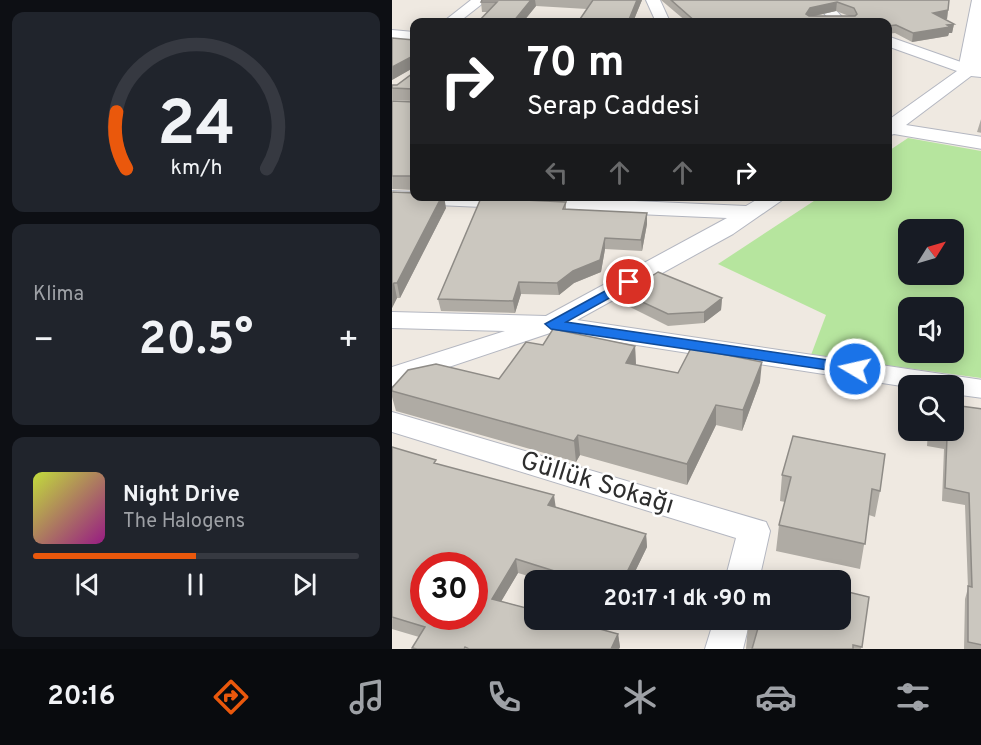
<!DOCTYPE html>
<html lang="tr">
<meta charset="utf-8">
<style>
body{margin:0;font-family:Overpass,sans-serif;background:#20242c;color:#f1f3f6;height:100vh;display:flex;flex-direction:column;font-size:22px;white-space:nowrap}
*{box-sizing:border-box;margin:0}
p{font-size:20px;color:#9ea1a6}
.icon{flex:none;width:33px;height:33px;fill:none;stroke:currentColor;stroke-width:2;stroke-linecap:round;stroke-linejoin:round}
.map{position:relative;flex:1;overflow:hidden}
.side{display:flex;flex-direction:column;gap:12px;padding:12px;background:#0d0f14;width:392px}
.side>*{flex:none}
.top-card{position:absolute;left:18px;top:18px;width:482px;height:183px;border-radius:12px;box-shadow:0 3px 15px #0003;background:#202124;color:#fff;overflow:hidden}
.needle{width:39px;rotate:53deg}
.buttons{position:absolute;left:506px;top:219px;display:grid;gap:12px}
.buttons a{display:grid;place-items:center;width:66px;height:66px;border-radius:12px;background:#171b24;box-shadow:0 3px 15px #0003;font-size:30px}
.speed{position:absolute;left:18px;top:552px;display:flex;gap:12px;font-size:30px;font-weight:700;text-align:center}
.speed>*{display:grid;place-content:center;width:78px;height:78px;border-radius:50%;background:#171b24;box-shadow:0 3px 15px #0003;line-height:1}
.speed .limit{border:9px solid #d22;background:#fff;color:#111}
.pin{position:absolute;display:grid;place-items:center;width:51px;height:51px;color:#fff;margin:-26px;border:3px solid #fff;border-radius:50%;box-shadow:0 2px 6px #0007}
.me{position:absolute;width:66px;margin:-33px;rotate:279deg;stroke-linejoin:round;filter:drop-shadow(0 0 4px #0008)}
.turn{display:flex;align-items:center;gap:21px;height:126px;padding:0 18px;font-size:27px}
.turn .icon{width:78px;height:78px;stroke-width:2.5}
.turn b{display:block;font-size:42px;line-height:51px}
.lanes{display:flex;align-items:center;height:57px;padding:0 18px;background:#0003;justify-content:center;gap:30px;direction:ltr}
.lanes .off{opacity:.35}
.big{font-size:45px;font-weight:700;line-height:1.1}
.side .tile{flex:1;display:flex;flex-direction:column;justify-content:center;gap:9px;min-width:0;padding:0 21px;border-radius:12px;background:#20242c}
.side .dial{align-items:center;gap:0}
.dial svg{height:156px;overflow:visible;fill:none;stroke:#363941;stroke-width:7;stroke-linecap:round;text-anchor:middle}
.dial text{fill:#f1f3f6;stroke:none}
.song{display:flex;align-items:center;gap:18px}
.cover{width:72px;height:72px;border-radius:9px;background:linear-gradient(135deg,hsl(70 70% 55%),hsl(310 70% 35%))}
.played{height:6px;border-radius:3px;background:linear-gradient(90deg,#ea580c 50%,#363941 50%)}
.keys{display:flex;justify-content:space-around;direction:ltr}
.heat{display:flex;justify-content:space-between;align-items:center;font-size:33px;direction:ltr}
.trip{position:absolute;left:132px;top:570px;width:327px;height:60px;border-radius:12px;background:#171b24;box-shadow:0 3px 15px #0003;font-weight:700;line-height:60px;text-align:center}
.tab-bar{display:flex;height:96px;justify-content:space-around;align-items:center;background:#090b0e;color:#9ea1a6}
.tab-bar .icon{width:42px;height:42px}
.tab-bar .selected{color:#ea580c}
.tab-bar b{font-size:27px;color:#f1f3f6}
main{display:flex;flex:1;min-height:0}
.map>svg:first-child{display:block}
</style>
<main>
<section class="side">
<div class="tile dial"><svg viewBox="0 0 100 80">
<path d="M14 69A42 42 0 1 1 86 69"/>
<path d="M14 69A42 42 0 0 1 9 40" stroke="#ea580c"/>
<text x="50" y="56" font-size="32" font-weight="700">24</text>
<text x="50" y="72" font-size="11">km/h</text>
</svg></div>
<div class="tile"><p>Klima</p>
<div class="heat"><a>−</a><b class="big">20.5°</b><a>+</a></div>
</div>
<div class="tile">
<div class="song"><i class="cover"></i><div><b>Night Drive</b><p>The Halogens</p></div></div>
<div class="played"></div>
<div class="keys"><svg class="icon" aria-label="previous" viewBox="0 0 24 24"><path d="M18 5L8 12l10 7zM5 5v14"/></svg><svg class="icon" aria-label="pause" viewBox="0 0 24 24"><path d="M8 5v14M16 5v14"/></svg><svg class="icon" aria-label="next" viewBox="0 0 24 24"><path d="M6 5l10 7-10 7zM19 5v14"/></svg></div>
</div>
</section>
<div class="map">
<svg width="590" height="649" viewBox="0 0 590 649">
<rect width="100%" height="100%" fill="#efe9e1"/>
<path fill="#b6e59e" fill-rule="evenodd" d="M 516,138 L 589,151 L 589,378 L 419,355 L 434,315 L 326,264 L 428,197 L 495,196 L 495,152 ZM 516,230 L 561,230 L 561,274 L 516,274 ZM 516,308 L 561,308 L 561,352 L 516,352 Z"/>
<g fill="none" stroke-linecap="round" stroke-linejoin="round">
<defs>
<path id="street" d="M 79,0 L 95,0 L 67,22 L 51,22 Z
M 254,0 L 268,0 L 278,22 L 264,22 Z
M 420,0 L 435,0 L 450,17 L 443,21 L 438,20 Z
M 0,30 L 22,32 L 22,40 L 0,40 Z
M 495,36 L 583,67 L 585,70 L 583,73 L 514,125 L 590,137 L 590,149 L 502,134 L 495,136 L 495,121 L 565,71 L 495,46 Z
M 0,191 L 22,192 L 22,196 L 131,196 L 354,206 L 371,196 L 396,196 L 341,234 L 185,320 L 590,380 L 590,398 L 561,394 L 561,386 L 516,387 L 161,332 L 0,386 L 0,367 L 113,331 L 0,328 L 0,312 L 154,316 L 335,218 L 0,203 Z
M 0,412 L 374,522 L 378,531 L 367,580 L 333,580 L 344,538 L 0,432 Z
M 322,620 L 358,620 L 351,649 L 313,649 Z"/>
<path id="secondary" d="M 580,0 L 590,0 L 590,77 L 569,75 L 566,70 Z"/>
</defs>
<use href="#street" stroke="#b4b7c1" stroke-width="2"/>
<use href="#secondary" stroke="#b4b7c1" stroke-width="2"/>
<use href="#street" fill="#fff" fill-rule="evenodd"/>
<use href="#secondary" fill="#fff" fill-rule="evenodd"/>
</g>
<path fill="#afaba4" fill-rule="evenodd" d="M 90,0 L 250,0 L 241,22 L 186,22 L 195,9 L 144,6 L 131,22 L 86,22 L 96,12 L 90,12 L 89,2 Z
M 269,0 L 557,0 L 555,19 L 553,19 L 562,24 L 560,33 L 557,33 L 556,36 L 520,42 L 503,33 L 495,34 L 495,22 L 295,22 ZM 444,11 L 457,16 L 423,16 Z
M 22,40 L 22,190 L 0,189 L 0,101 L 21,102 L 21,101 L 0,100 L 0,88 L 21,73 L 21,68 L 0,80 Z
M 590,116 L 590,133 L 585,132 Z
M 0,192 L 54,208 L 8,298 L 5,298 L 0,308 Z
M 270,196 L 351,196 L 351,200 L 270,197 Z
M 174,202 L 174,209 L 255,224 L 250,251 L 213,249 L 209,272 L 182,283 L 167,295 L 129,294 L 123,313 L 49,311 L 46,299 Z
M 233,294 L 330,298 L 329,310 L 312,323 L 276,326 L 234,305 Z
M 151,345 L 243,346 L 244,365 L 286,373 L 368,382 L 350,431 L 324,425 L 295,485 L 188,455 L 184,462 L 4,411 L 0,397 L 0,388 L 107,379 Z
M 590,409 L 590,649 L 572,649 L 573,599 L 576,588 L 573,505 L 550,501 L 552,449 L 535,446 L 536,430 L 561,430 Z
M 0,447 L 164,507 L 254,534 L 255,547 L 239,580 L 150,580 L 126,573 L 109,601 L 226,634 L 228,647 L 227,649 L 21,649 L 20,648 L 27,637 L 0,629 Z
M 390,475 L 488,491 L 483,517 L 477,515 L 468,569 L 384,551 L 387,525 L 393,502 L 388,501 Z
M 477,597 L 469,649 L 354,649 L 356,626 Z"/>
<path fill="#8e8b86" d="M 139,0 L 143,0 L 144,6 L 131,22 L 121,22 Z
M 245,0 L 250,0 L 241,22 L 236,22 Z
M 445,2 L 444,11 L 417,17 L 414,14 L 418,8 Z
M 556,10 L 555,19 L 539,22 L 541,13 Z
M 562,24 L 560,33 L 557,33 L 556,36 L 520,42 L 521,33 Z
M 19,57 L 21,68 L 0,80 L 0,67 Z
M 50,196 L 52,196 L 54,208 L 8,298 L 5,283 Z
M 255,213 L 255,224 L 250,251 L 249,240 Z
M 213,238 L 213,249 L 209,272 L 182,283 L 167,295 L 165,283 Z
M 127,282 L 129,294 L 123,313 L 121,301 Z
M 2,283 L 5,298 L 0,308 L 0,286 Z
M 330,298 L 329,310 L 312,323 L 312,312 Z
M 243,346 L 244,366 L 234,363 Z
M 370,362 L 368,382 L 350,431 L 351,410 Z
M 324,405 L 324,425 L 295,485 L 295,464 Z
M 186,435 L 188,455 L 184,462 L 182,441 Z
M 162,495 L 164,509 L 156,505 Z
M 254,534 L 255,547 L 239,580 L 231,580 Z
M 124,559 L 126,573 L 103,612 L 100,599 Z
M 226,634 L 228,647 L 227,649 L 219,649 Z"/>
<path fill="#cbc7bf" stroke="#8e8b86" stroke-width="1.5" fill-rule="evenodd" d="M 90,0 L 139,0 L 121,22 L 86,22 L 105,2 L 89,2 Z
M 201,0 L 245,0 L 236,22 L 186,22 Z
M 279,0 L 557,0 L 556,10 L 541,13 L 562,24 L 555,25 L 558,27 L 521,33 L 504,25 L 495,26 L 495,22 L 304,22 ZM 445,2 L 462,8 L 465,14 L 463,16 L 417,16 L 414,14 L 418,8 Z
M 0,38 L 22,40 L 22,180 L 21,180 L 19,176 L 0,176 L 0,101 L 21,102 L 21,89 L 0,88 L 0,85 L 5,85 L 21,73 L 22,57 L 19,57 L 0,67 Z
M 0,192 L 22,193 L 22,196 L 50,196 L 5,283 L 2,283 L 0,286 Z
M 89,198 L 174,202 L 171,209 L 255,213 L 249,240 L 213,238 L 208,260 L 181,271 L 165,283 L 127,282 L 121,301 L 46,299 Z
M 266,272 L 330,298 L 312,312 L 276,314 L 233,294 Z
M 161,329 L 243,346 L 234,363 L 286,373 L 299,348 L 370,362 L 351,410 L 324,405 L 295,464 L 186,435 L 182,441 L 0,391 L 0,388 L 16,370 L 44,364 L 107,379 L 134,342 L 151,345 Z
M 561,405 L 590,409 L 590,645 L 576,642 L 576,586 L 580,587 L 577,493 L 553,488 L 555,437 L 538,434 L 538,430 L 561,430 Z
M 401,436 L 493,454 L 488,491 L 480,489 L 473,544 L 387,525 L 399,477 L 390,475 Z
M 0,447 L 44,460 L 42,463 L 162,495 L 156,505 L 254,534 L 231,580 L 191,580 L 124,559 L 100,599 L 142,610 L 142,620 L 175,620 L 226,634 L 219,649 L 77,649 L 73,647 L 72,649 L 25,649 L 20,648 L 33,627 L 0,617 ZM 32,566 L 82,566 L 82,616 L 32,616 Z
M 370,572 L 406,580 L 368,580 Z
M 448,590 L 477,597 L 470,647 L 461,645 L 461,649 L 360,649 L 366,628 L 356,626 L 357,620 L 448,620 Z"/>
<path fill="#1a73e8" stroke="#114b97" stroke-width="1.5" d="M 237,278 L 243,282 L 241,285 L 174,322 L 463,364 L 470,369 L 463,374 L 159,329 L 153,324 Z"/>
<g text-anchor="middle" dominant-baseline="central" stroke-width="5" stroke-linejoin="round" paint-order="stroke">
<g font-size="26" fill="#2e2e2e" stroke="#fff">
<text transform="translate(205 484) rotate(17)">Güllük Sokağı</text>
</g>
</g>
</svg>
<div class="buttons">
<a><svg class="needle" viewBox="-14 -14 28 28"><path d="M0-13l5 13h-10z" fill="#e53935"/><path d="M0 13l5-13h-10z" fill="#9ea1a6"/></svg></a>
<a><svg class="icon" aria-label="sound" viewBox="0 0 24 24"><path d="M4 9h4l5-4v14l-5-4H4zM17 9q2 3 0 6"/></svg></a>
<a><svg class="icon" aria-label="search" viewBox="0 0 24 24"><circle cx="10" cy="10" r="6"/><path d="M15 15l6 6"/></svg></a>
</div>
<div class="speed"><div class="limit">30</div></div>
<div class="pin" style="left:237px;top:282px;background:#d93025"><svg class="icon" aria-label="arrive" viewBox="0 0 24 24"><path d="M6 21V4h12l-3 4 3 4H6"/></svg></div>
<svg class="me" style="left:463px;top:369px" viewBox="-20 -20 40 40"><circle r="17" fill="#1a73e8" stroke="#fff" stroke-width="3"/><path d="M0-11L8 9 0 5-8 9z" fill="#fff"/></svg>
<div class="trip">20:17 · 1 dk · 90 m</div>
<div class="top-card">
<div class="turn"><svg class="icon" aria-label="right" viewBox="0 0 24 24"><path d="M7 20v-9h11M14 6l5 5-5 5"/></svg><div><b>70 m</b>Serap Caddesi</div></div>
<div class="lanes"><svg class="icon off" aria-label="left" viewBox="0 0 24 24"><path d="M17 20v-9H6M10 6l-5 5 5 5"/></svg><svg class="icon off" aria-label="ahead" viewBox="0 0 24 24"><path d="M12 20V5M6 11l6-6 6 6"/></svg><svg class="icon off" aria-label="ahead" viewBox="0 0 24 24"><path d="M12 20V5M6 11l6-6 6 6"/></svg><svg class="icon" aria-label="right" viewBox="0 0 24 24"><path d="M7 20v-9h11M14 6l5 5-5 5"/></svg></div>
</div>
</div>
</main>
<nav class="tab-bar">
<b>20:16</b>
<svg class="icon selected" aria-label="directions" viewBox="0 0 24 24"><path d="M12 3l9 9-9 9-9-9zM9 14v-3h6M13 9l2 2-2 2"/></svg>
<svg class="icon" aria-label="music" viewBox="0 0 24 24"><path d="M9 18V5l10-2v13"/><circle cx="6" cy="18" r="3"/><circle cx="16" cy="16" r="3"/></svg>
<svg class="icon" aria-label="phone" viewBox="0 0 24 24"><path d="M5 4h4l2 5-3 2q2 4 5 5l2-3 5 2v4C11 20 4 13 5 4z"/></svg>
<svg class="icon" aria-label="climate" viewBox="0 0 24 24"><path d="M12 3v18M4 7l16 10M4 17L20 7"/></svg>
<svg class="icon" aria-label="car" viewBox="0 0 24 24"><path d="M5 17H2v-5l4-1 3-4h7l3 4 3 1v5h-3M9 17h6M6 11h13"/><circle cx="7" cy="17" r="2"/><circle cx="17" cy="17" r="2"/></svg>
<svg class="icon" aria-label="filters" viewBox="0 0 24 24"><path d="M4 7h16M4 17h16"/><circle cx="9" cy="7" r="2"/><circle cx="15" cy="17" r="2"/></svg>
</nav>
